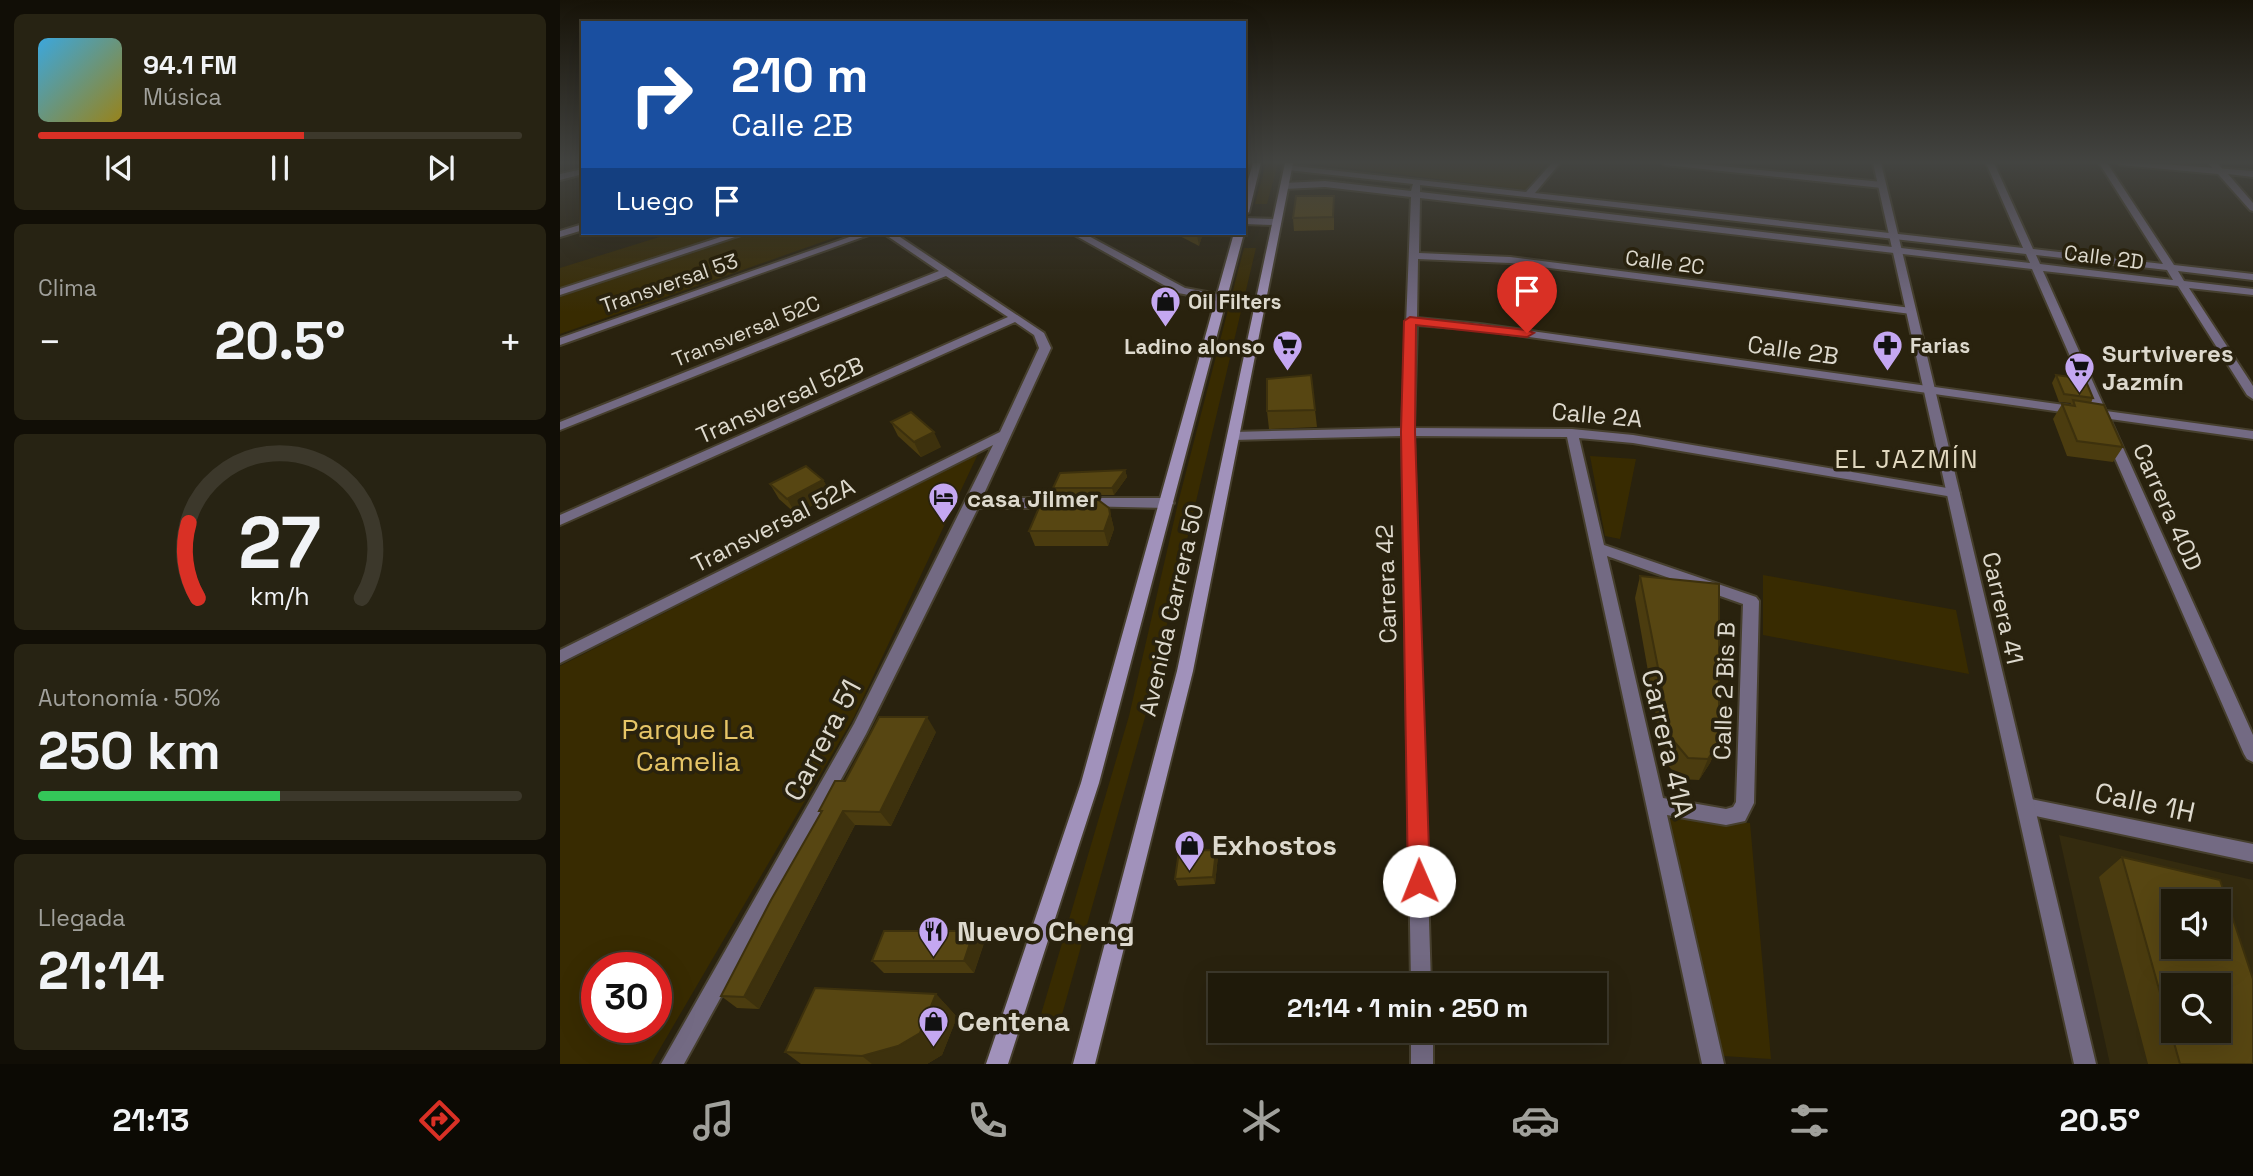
<!DOCTYPE html>
<html lang="es">
<meta charset="utf-8">
<style>
body{margin:0;font-family:"Space Grotesk",sans-serif;background:#272313;color:#f1f3f6;height:100vh;display:flex;flex-direction:column;font-size:26px;white-space:nowrap}
*{box-sizing:border-box;margin:0}
p{font-size:23px;color:#a1a19c}
.icon{flex:none;width:38px;height:38px;fill:none;stroke:currentColor;stroke-width:2;stroke-linecap:round;stroke-linejoin:round}
.map{position:relative;flex:1;overflow:hidden}
.panel{display:flex;flex-direction:column;gap:14px;padding:14px;background:#110e06;width:560px}
.panel>*{flex:none}
.top-card{position:absolute;left:21px;top:21px;width:665px;height:214px;border-radius:0px;box-shadow:0 7px 28px #0002,0 0 0 2px #3c382b;background:#1a4fa0;color:#fff;overflow:hidden}
.fabs{position:absolute;left:1601px;top:889px;display:grid;gap:14px}
.fabs a{display:grid;place-items:center;width:70px;height:70px;border-radius:0px;background:#1f1a0a;box-shadow:0 7px 28px #0002,0 0 0 2px #3c382b;font-size:35px}
.speed{position:absolute;left:21px;top:952px;display:flex;gap:14px;font-size:35px;font-weight:700;text-align:center}
.speed>*{display:grid;place-content:center;width:91px;height:91px;border-radius:50%;background:#1f1a0a;box-shadow:0 7px 28px #0002,0 0 0 2px #3c382b;line-height:1}
.speed .limit{border:10px solid #d22;background:#fff;color:#111}
.pin{position:absolute;display:grid;place-items:center;width:60px;height:60px;color:#fff;margin:-72px -30px;border-radius:50% 50% 50% 0;rotate:-45deg;box-shadow:0 0 7px #0007}
.pin .icon{rotate:45deg}
.me{position:absolute;width:77px;margin:-38px;rotate:359deg;stroke-linejoin:round;filter:drop-shadow(0 0 5px #0008)}
.turn{display:flex;align-items:center;gap:24px;height:147px;padding:0 35px;font-size:32px}
.turn .icon{width:91px;height:91px;stroke-width:2.5}
.turn b{display:block;font-size:49px;line-height:60px}
.then{display:flex;align-items:center;height:66px;padding:0 35px;background:#0003;gap:14px;font-size:26px}
.big{font-size:52px;font-weight:700;line-height:1.1}
.panel .tile{flex:1;display:flex;flex-direction:column;justify-content:center;gap:10px;min-width:0;padding:0 24px;border-radius:10px;background:#272313}
.panel .dial{align-items:center;gap:0}
.dial svg{height:182px;overflow:visible;fill:none;stroke:#3c382b;stroke-width:7;stroke-linecap:round;text-anchor:middle}
.dial text{fill:#f1f3f6;stroke:none}
.song{display:flex;align-items:center;gap:21px}
.cover{width:84px;height:84px;border-radius:10px;background:linear-gradient(135deg,hsl(200 70% 55%),hsl(50 70% 35%))}
.played{height:7px;border-radius:4px;background:linear-gradient(90deg,#d93025 55%,#3c382b 55%)}
.keys{display:flex;justify-content:space-around;direction:ltr}
.heat{display:flex;justify-content:space-between;align-items:center;font-size:38px;direction:ltr}
.charge{height:10px;border-radius:5px;background:linear-gradient(90deg,#34c759 50%,#3c382b 0)}
.trip{position:absolute;left:648px;top:973px;width:399px;height:70px;border-radius:0px;background:#1f1a0a;box-shadow:0 7px 28px #0002,0 0 0 2px #3c382b;font-weight:700;line-height:70px;text-align:center}
.menu{display:flex;height:112px;justify-content:space-around;align-items:center;background:#0c0a04;color:#a1a19c}
.menu .icon{width:49px;height:49px}
.menu .current{color:#d93025}
.menu b{font-size:32px;color:#f1f3f6}
main{display:flex;flex:1;min-height:0}
.map>svg:first-child{display:block}
</style>
<main>
<section class="panel">
<div class="tile">
<div class="song"><i class="cover"></i><div><b>94.1 FM</b><p>Música</p></div></div>
<div class="played"></div>
<div class="keys"><svg class="icon" aria-label="previous" viewBox="0 0 24 24"><path d="M18 5L8 12l10 7zM5 5v14"/></svg><svg class="icon" aria-label="pause" viewBox="0 0 24 24"><path d="M8 5v14M16 5v14"/></svg><svg class="icon" aria-label="next" viewBox="0 0 24 24"><path d="M6 5l10 7-10 7zM19 5v14"/></svg></div>
</div>
<div class="tile"><p>Clima</p>
<div class="heat"><a>−</a><b class="big">20.5°</b><a>+</a></div>
</div>
<div class="tile dial"><svg viewBox="0 0 100 80">
<path d="M14 69A42 42 0 1 1 86 69"/>
<path d="M14 69A42 42 0 0 1 10 36" stroke="#d93025"/>
<text x="50" y="56" font-size="32" font-weight="700">27</text>
<text x="50" y="72" font-size="11">km/h</text>
</svg></div>
<div class="tile"><p>Autonomía · 50%</p><b class="big">250 km</b><div class="charge"></div></div>
<div class="tile"><p>Llegada</p><b class="big">21:14</b></div>
</section>
<div class="map">
<svg width="1693" height="1064" viewBox="0 0 1693 1064">
<rect width="100%" height="100%" fill="#29220e"/>
<path fill="#342b0f" fill-rule="evenodd" d="M 1499,835 L 1693,880 L 1693,1064 L 1550,1064 ZM 1614,901 L 1659,901 L 1659,947 L 1614,947 ZM 1614,985 L 1659,985 L 1659,1031 L 1614,1031 Z"/>
<path fill="#382b01" fill-rule="evenodd" d="M 706,163 L 718,163 L 707,204 L 695,204 Z
M 747,163 L 986,163 L 966,190 Z
M 112,233 L 171,233 L 0,289 L 0,268 Z
M 193,233 L 288,233 L 0,334 L 0,297 Z
M 684,248 L 696,248 L 585,717 L 498,1029 L 477,1028 L 569,716 L 618,503 Z
M 418,454 L 294,717 L 91,1064 L 0,1064 L 0,666 ZM 37,968 L 96,968 L 96,1027 L 37,1027 Z
M 1030,456 L 1076,459 L 1060,539 L 1045,536 Z
M 1203,575 L 1396,610 L 1409,674 L 1203,635 Z
M 1107,819 L 1190,823 L 1211,1059 L 1163,1056 Z"/>
<g fill="none" stroke-linecap="round" stroke-linejoin="round">
<defs>
<path id="pedestrian" d="M 1648,163 L 1657,163 L 1665,172 L 1658,174 Z"/>
<path id="minor" d="M 992,163 L 1000,163 L 975,193 L 1463,248 L 1426,163 L 1434,163 L 1473,249 L 1603,264 L 1539,163 L 1547,163 L 1614,265 L 1693,274 L 1693,280 L 1618,271 L 1624,281 L 1693,289 L 1693,295 L 1629,288 L 1693,386 L 1693,399 L 1687,395 L 1618,286 L 1483,271 L 1546,411 L 1693,431 L 1693,439 L 1550,419 L 1693,735 L 1693,762 L 1687,759 L 1684,754 L 1537,417 L 920,330 L 857,325 L 854,428 L 1012,429 L 1073,435 L 1393,489 L 1400,493 L 1393,497 L 1073,443 L 1019,438 L 1044,545 L 1196,597 L 1199,601 L 1194,803 L 1185,821 L 1166,825 L 1107,815 L 1164,1064 L 1142,1064 L 1007,437 L 854,436 L 871,985 L 851,985 L 842,436 L 673,440 L 667,436 L 673,432 L 842,428 L 851,197 L 765,187 L 724,189 L 720,186 L 724,183 L 765,181 L 851,191 L 853,184 L 728,170 L 724,167 L 725,165 L 966,192 ZM 860,185 L 1466,254 L 1470,263 L 860,192 ZM 860,198 L 1472,269 L 1533,409 L 920,324 L 857,318 L 858,259 L 950,263 L 1351,314 L 1356,311 L 1351,308 L 950,257 L 859,253 ZM 1476,255 L 1607,270 L 1613,280 L 1480,264 ZM 1047,556 L 1183,604 L 1176,802 L 1173,807 L 1166,809 L 1103,798 Z
M 1102,163 L 1129,163 L 1322,182 L 1326,185 L 1322,188 L 1106,165 Z
M 1557,163 L 1589,163 L 1693,171 L 1693,177 L 1668,174 L 1693,203 L 1693,211 L 1690,210 L 1658,174 L 1561,165 Z
M 23,169 L 23,174 L 0,180 L 0,174 Z
M 23,224 L 23,230 L 0,237 L 0,231 Z
M 323,233 L 334,233 L 484,333 L 491,348 L 422,498 L 500,498 L 507,503 L 500,508 L 418,508 L 306,734 L 124,1064 L 101,1064 L 294,724 L 433,445 L 0,663 L 0,650 L 440,432 L 479,348 L 474,335 L 455,322 L 0,525 L 0,515 L 448,317 L 386,276 L 0,430 L 0,422 L 379,271 Z
M 511,233 L 523,233 L 625,288 L 663,295 L 668,298 L 663,301 L 618,293 Z
M 524,498 L 607,498 L 614,503 L 607,508 L 519,506 L 517,503 Z
M 1466,798 L 1693,844 L 1693,862 L 1466,814 L 1460,812 L 1457,806 L 1460,800 Z
M 851,1031 L 873,1031 L 873,1064 L 851,1064 Z"/>
<path id="tertiary" d="M 1313,163 L 1321,163 L 1536,1064 L 1514,1064 Z
M 684,218 L 716,219 L 721,222 L 716,225 L 684,224 Z
M 173,233 L 187,233 L 0,295 L 0,289 Z
M 301,233 L 314,233 L 0,345 L 0,338 Z"/>
<path id="secondary" d="M 693,163 L 701,163 L 689,212 L 684,215 L 684,194 Z
M 725,163 L 733,163 L 633,671 L 535,1064 L 513,1064 L 617,671 Z
M 674,233 L 684,233 L 539,783 L 448,1064 L 426,1064 L 521,783 Z"/>
</defs>
<use href="#pedestrian" stroke="#463f2d" stroke-width="4"/>
<use href="#minor" stroke="#463f2d" stroke-width="4"/>
<use href="#tertiary" stroke="#463f2d" stroke-width="4"/>
<use href="#secondary" stroke="#463f2d" stroke-width="4"/>
<use href="#pedestrian" fill="#736a83" fill-rule="evenodd"/>
<use href="#minor" fill="#736a83" fill-rule="evenodd"/>
<use href="#tertiary" fill="#736a83" fill-rule="evenodd"/>
<use href="#secondary" fill="#a192bb" fill-rule="evenodd"/>
</g>
<path fill="#4b3c0f" d="M 774,196 L 774,230 L 734,231 L 733,218 Z
M 614,233 L 643,233 L 639,246 Z
M 751,375 L 757,427 L 709,429 L 707,411 Z
M 1496,375 L 1533,398 L 1531,403 L 1563,447 L 1553,462 L 1507,456 L 1493,419 L 1502,404 L 1510,405 L 1511,403 L 1499,402 L 1492,383 Z
M 331,422 L 381,447 L 361,457 L 338,436 Z
M 565,470 L 567,477 L 554,495 L 496,495 L 493,488 Z
M 263,480 L 272,495 L 236,514 L 219,499 L 210,484 Z
M 539,496 L 541,502 L 549,508 L 554,529 L 548,546 L 475,546 L 469,531 Z
M 1080,576 L 1159,742 L 1150,763 L 1139,780 L 1120,779 L 1104,761 L 1075,598 Z
M 376,732 L 331,826 L 295,825 L 199,1009 L 177,1008 L 161,996 L 261,813 L 259,811 L 285,781 Z
M 658,856 L 655,884 L 618,886 L 615,879 Z
M 1562,857 L 1693,1064 L 1588,1064 L 1539,877 Z
M 424,943 L 414,973 L 324,973 L 312,961 Z
M 376,994 L 397,1017 L 382,1055 L 367,1064 L 241,1064 L 225,1052 Z"/>
<path fill="#3d310d" d="M 637,233 L 643,233 L 639,246 L 637,235 Z
M 374,432 L 381,447 L 361,457 L 354,442 Z
M 565,470 L 567,477 L 554,495 L 552,488 Z
M 263,480 L 272,495 L 236,514 L 227,499 Z
M 549,508 L 554,529 L 548,546 L 544,531 Z
M 367,717 L 376,732 L 331,826 L 320,812 Z
M 1159,742 L 1150,763 L 1139,780 L 1148,759 Z
M 283,811 L 295,825 L 199,1009 L 184,997 Z
M 656,850 L 658,856 L 655,884 L 653,877 Z
M 414,931 L 424,943 L 414,973 L 404,961 Z
M 376,994 L 397,1017 L 382,1055 L 367,1064 L 312,1064 L 302,1056 Z"/>
<path fill="#574612" stroke="#3d310d" stroke-width="2" fill-rule="evenodd" d="M 736,196 L 774,196 L 773,217 L 733,218 Z
M 751,375 L 755,410 L 707,411 L 707,379 Z
M 1496,375 L 1525,379 L 1533,398 L 1504,394 Z
M 1513,400 L 1544,405 L 1563,447 L 1517,441 L 1502,404 L 1515,406 Z
M 351,412 L 374,432 L 354,442 L 331,422 Z
M 246,466 L 263,480 L 227,499 L 210,484 Z
M 565,470 L 552,488 L 493,488 L 500,473 Z
M 484,496 L 539,496 L 537,499 L 549,508 L 550,514 L 544,531 L 469,531 Z
M 1080,576 L 1159,584 L 1159,742 L 1148,759 L 1128,758 L 1112,739 Z
M 319,717 L 367,717 L 320,812 L 283,811 L 184,997 L 161,996 L 211,900 L 262,811 L 259,811 L 275,781 L 285,781 Z
M 656,850 L 653,877 L 615,879 L 619,851 Z
M 1562,857 L 1660,880 L 1693,979 L 1693,1064 L 1620,1064 ZM 1614,901 L 1659,901 L 1659,947 L 1614,947 ZM 1614,985 L 1659,985 L 1659,1031 L 1614,1031 Z
M 324,931 L 414,931 L 404,961 L 312,961 Z
M 255,988 L 376,994 L 360,1033 L 338,1046 L 302,1056 L 225,1052 Z"/>
<linearGradient id="sky" x2="0" y2="1"><stop stop-color="#171308"/><stop offset="0.52" stop-color="#434441"/><stop offset="1" stop-color="#434441" stop-opacity="0"/></linearGradient>
<rect width="1693" height="312" fill="url(#sky)"/>
<path fill="#d93025" stroke="#8d1f18" stroke-width="2" d="M 850,317 L 967,330 L 974,333 L 967,337 L 856,325 L 855,432 L 870,881 L 867,888 L 859,891 L 851,888 L 848,881 L 841,432 L 844,321 Z"/>
<defs>
<symbol id="shop-pin" viewBox="-11 -11 22 30"><path d="M0 17L-7.5 6A9.5 9.5 0 1 1 7.5 6Z" fill="#c4a7f1" stroke="#29220e"/><path d="M-5-2.5h2.3a2.7 3.5 0 0 1 5.4 0H5L5.5 6h-11ZM-1.5-2.5h3a1.5 2.3 0 0 0-3 0Z" fill="#111"/></symbol>
<symbol id="pharmacy-pin" viewBox="-11 -11 22 30"><path d="M0 17L-7.5 6A9.5 9.5 0 1 1 7.5 6Z" fill="#c4a7f1" stroke="#29220e"/><path d="M-2-6h4v4h4v4h-4v4h-4v-4h-4v-4h4Z" fill="#111"/></symbol>
<symbol id="supermarket-pin" viewBox="-11 -11 22 30"><path d="M0 17L-7.5 6A9.5 9.5 0 1 1 7.5 6Z" fill="#c4a7f1" stroke="#29220e"/><path d="M-6-5.5h2.5l.6 2H6L4.5 2H-2.5L-4.4-4H-6ZM-1.5 3.2a1.3 1.3 0 1 0 .1 0ZM3 3.2a1.3 1.3 0 1 0 .1 0Z" fill="#111"/></symbol>
<symbol id="hotel-pin" viewBox="-11 -11 22 30"><path d="M0 17L-7.5 6A9.5 9.5 0 1 1 7.5 6Z" fill="#c4a7f1" stroke="#29220e"/><path d="M-6-4.5h1.5V1H6V5H4.5V3h-9V5H-6ZM-4 0a1.8 1.8 0 1 1 3.6 0ZM.5 0V-2.5h3Q6-2.5 6 0Z" fill="#111"/></symbol>
<symbol id="restaurant-pin" viewBox="-11 -11 22 30"><path d="M0 17L-7.5 6A9.5 9.5 0 1 1 7.5 6Z" fill="#c4a7f1" stroke="#29220e"/><path d="M-5-6h1v4h1v-4h1v4h1v-4h1v5L-1.5 .5V6h-2V.5L-5-1ZM5-6V6H3V1.5H1.5Q1.5-4 5-6Z" fill="#111"/></symbol>
</defs>
<g fill-rule="evenodd">
<use href="#shop-pin" x="588" y="284" width="35" height="47"/>
<use href="#pharmacy-pin" x="1310" y="328" width="35" height="47"/>
<use href="#supermarket-pin" x="710" y="328" width="35" height="47"/>
<use href="#supermarket-pin" x="1502" y="350" width="35" height="47"/>
<use href="#hotel-pin" x="366" y="480" width="35" height="47"/>
<use href="#shop-pin" x="612" y="828" width="35" height="47"/>
<use href="#restaurant-pin" x="356" y="914" width="35" height="47"/>
<use href="#shop-pin" x="356" y="1004" width="35" height="47"/>
</g>
<g text-anchor="middle" dominant-baseline="central" stroke-width="7" stroke-linejoin="round" paint-order="stroke">
<g font-size="21" fill="#ddd9cd" stroke="#29220e">
<text transform="translate(1544 257) rotate(7)">Calle 2D</text>
<text transform="translate(1105 262) rotate(7)">Calle 2C</text>
<text transform="translate(109 283) rotate(-19)">Transversal 53</text>
<text transform="translate(186 331) rotate(-22)">Transversal 52C</text>
</g>
<g font-size="21" font-weight="bold" fill="#ddd9cd" stroke="#29220e" text-anchor="start">
<text x="628" y="301">Oil Filters</text>
<text x="1350" y="345">Farias</text>
<text x="705" y="346" text-anchor="end">Ladino alonso</text>
</g>
<g font-size="24" fill="#ddd9cd" stroke="#29220e">
<text transform="translate(1233 350) rotate(8)">Calle 2B</text>
<text transform="translate(220 400) rotate(-24)">Transversal 52B</text>
<text transform="translate(1037 415) rotate(5)">Calle 2A</text>
<text transform="translate(1608 507) rotate(66)">Carrera 40D</text>
<text transform="translate(213 525) rotate(-27)">Transversal 52A</text>
<text transform="translate(826 584) rotate(-92)">Carrera 42</text>
<text transform="translate(1443 608) rotate(77)">Carrera 41</text>
<text transform="translate(611 610) rotate(-77)">Avenida Carrera 50</text>
<text transform="translate(1164 691) rotate(-88)">Calle 2 Bis B</text>
</g>
<g font-size="24" font-weight="bold" fill="#ddd9cd" stroke="#29220e" text-anchor="start">
<text x="1542" y="353">Surtviveres<tspan x="1542" dy="28">Jazmín</tspan></text>
<text x="407" y="498">casa Jilmer</text>
</g>
<g font-size="26" letter-spacing="2" fill="#e1d8bf" stroke="#29220e">
<text x="1347" y="459">EL JAZMÍN</text>
</g>
<g font-size="28" fill="#e6c567" stroke="#29220e">
<text x="128" y="729">Parque La<tspan x="128" dy="32">Camelia</tspan></text>
</g>
<g font-size="28" fill="#ddd9cd" stroke="#29220e">
<text transform="translate(262 740) rotate(-62)">Carrera 51</text>
<text transform="translate(1108 743) rotate(77)">Carrera 41A</text>
<text transform="translate(1585 802) rotate(12)">Calle 1H</text>
</g>
<g font-size="28" font-weight="bold" fill="#ddd9cd" stroke="#29220e" text-anchor="start">
<text x="652" y="845">Exhostos</text>
<text x="397" y="931">Nuevo Cheng</text>
<text x="397" y="1021">Centena</text>
</g>
</g>
</svg>
<div class="fabs">
<a><svg class="icon" aria-label="sound" viewBox="0 0 24 24"><path d="M4 9h4l5-4v14l-5-4H4zM17 9q2 3 0 6"/></svg></a>
<a><svg class="icon" aria-label="search" viewBox="0 0 24 24"><circle cx="10" cy="10" r="6"/><path d="M15 15l6 6"/></svg></a>
</div>
<div class="speed"><div class="limit">30</div></div>
<div class="pin" style="left:967px;top:333px;background:#d93025"><svg class="icon" aria-label="arrive" viewBox="0 0 24 24"><path d="M6 21V4h12l-3 4 3 4H6"/></svg></div>
<svg class="me" style="left:859px;top:881px" viewBox="-20 -20 40 40"><circle r="19" fill="#fff"/><path d="M0-13L10 11 0 6-10 11z" fill="#d93025"/></svg>
<div class="trip">21:14 · 1 min · 250 m</div>
<div class="top-card">
<div class="turn"><svg class="icon" aria-label="right" viewBox="0 0 24 24"><path d="M7 20v-9h11M14 6l5 5-5 5"/></svg><div><b>210 m</b>Calle 2B</div></div>
<div class="then">Luego<svg class="icon" aria-label="arrive" viewBox="0 0 24 24"><path d="M6 21V4h12l-3 4 3 4H6"/></svg></div>
</div>
</div>
</main>
<nav class="menu">
<b>21:13</b>
<svg class="icon current" aria-label="directions" viewBox="0 0 24 24"><path d="M12 3l9 9-9 9-9-9zM9 14v-3h6M13 9l2 2-2 2"/></svg>
<svg class="icon" aria-label="music" viewBox="0 0 24 24"><path d="M9 18V5l10-2v13"/><circle cx="6" cy="18" r="3"/><circle cx="16" cy="16" r="3"/></svg>
<svg class="icon" aria-label="phone" viewBox="0 0 24 24"><path d="M5 4h4l2 5-3 2q2 4 5 5l2-3 5 2v4C11 20 4 13 5 4z"/></svg>
<svg class="icon" aria-label="climate" viewBox="0 0 24 24"><path d="M12 3v18M4 7l16 10M4 17L20 7"/></svg>
<svg class="icon" aria-label="car" viewBox="0 0 24 24"><path d="M5 17H2v-5l4-1 3-4h7l3 4 3 1v5h-3M9 17h6M6 11h13"/><circle cx="7" cy="17" r="2"/><circle cx="17" cy="17" r="2"/></svg>
<svg class="icon" aria-label="filters" viewBox="0 0 24 24"><path d="M4 7h16M4 17h16"/><circle cx="9" cy="7" r="2"/><circle cx="15" cy="17" r="2"/></svg>
<b>20.5°</b>
</nav>
